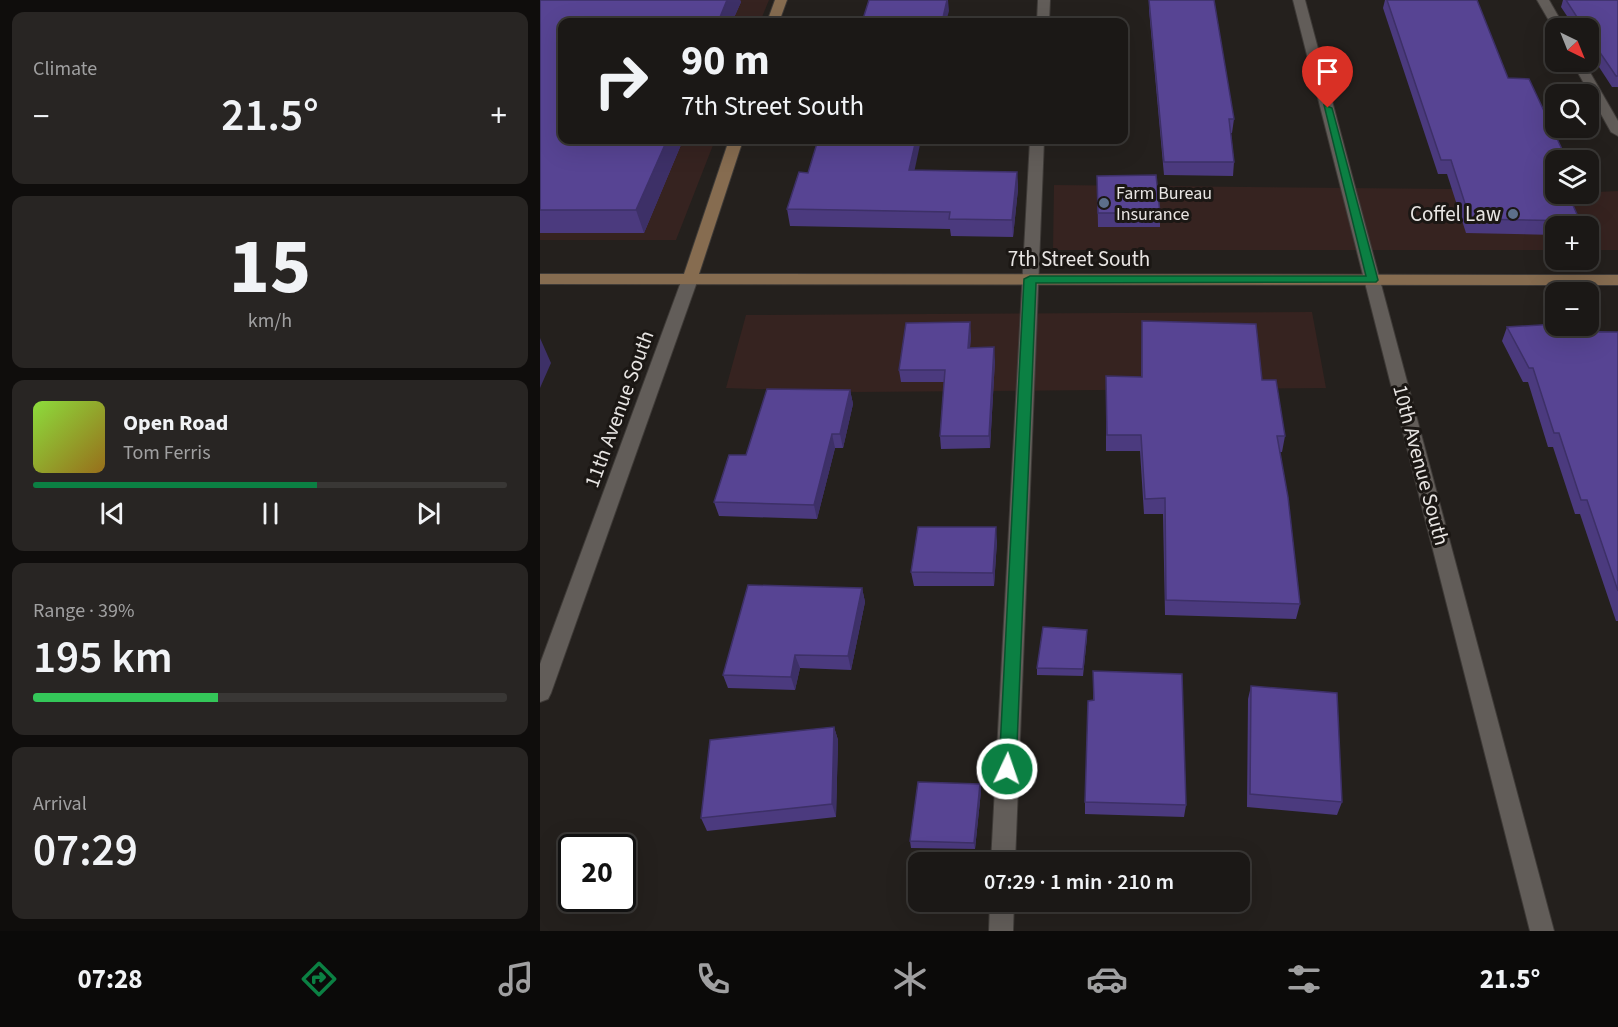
<!DOCTYPE html>
<meta charset="utf-8">
<style>
body{margin:0;font-family:"Source Sans 3",sans-serif;background:#282523;color:#f1f3f6;height:100vh;display:flex;flex-direction:column;font-size:22px;white-space:nowrap}
*{box-sizing:border-box;margin:0}
p{font-size:20px;color:#a0a0a1}
.icon{flex:none;width:33px;height:33px;fill:none;stroke:currentColor;stroke-width:2;stroke-linecap:round;stroke-linejoin:round}
.map{position:relative;flex:1;overflow:hidden}
.sheet{display:flex;flex-direction:column;gap:12px;padding:12px;background:#0f0d0c;width:540px}
.sheet>*{flex:none}
.top-card{position:absolute;left:18px;top:18px;width:570px;height:126px;border-radius:12px;box-shadow:0 6px 24px #0002,0 0 0 2px #393735;background:#1b1816;color:#f1f3f6;overflow:hidden}
.needle{width:39px;rotate:137deg}
.tools{position:absolute;left:1005px;top:18px;display:grid;gap:12px}
.tools a{display:grid;place-items:center;width:54px;height:54px;border-radius:12px;background:#1b1816;box-shadow:0 6px 24px #0002,0 0 0 2px #393735;font-size:30px}
.speed{position:absolute;left:18px;top:834px;display:flex;gap:12px;font-size:30px;font-weight:700;text-align:center}
.speed>*{display:grid;place-content:center;width:78px;height:78px;border-radius:50%;background:#1b1816;box-shadow:0 6px 24px #0002,0 0 0 2px #393735;line-height:1}
.speed .limit{border:3px solid #111;border-radius:9px;background:#fff;color:#111}
.pin{position:absolute;display:grid;place-items:center;width:51px;height:51px;color:#fff;margin:-62px -26px;border-radius:50% 50% 50% 0;rotate:-45deg;box-shadow:0 0 6px #0007}
.pin .icon{rotate:45deg}
.me{position:absolute;width:66px;margin:-33px;rotate:3deg;stroke-linejoin:round;filter:drop-shadow(0 0 4px #0008)}
.turn{display:flex;align-items:center;gap:21px;height:126px;padding:0 24px;font-size:27px}
.turn .icon{width:78px;height:78px;stroke-width:2.5}
.turn b{display:block;font-size:42px;line-height:51px}
.big{font-size:45px;font-weight:600;line-height:1.1}
.sheet .widget{flex:1;display:flex;flex-direction:column;justify-content:center;gap:9px;min-width:0;padding:0 21px;border-radius:12px;background:#282523}
.sheet .dial{align-items:center;gap:0}
.dial b{font-size:78px;line-height:1}
.song{display:flex;align-items:center;gap:18px}
.cover{width:72px;height:72px;border-radius:9px;background:linear-gradient(135deg,hsl(90 70% 55%),hsl(40 70% 35%))}
.played{height:6px;border-radius:3px;background:linear-gradient(90deg,#0b8043 60%,#393735 60%)}
.keys{display:flex;justify-content:space-around;direction:ltr}
.heat{display:flex;justify-content:space-between;align-items:center;font-size:33px;direction:ltr}
.charge{height:9px;border-radius:4px;background:linear-gradient(90deg,#34c759 39%,#393735 0)}
.trip{position:absolute;left:368px;top:852px;width:342px;height:60px;border-radius:12px;background:#1b1816;box-shadow:0 6px 24px #0002,0 0 0 2px #393735;font-weight:600;line-height:60px;text-align:center}
.dock{display:flex;height:96px;justify-content:space-around;align-items:center;background:#0b0a09;color:#a0a0a1}
.dock .icon{width:42px;height:42px}
.dock .on{color:#0b8043}
.dock b{font-size:27px;color:#f1f3f6}
main{display:flex;flex:1;min-height:0}
.map>svg:first-child{display:block}
</style>
<main>
<section class="sheet">
<div class="widget"><p>Climate</p>
<div class="heat"><a>−</a><b class="big">21.5°</b><a>+</a></div>
</div>
<div class="widget dial"><b>15</b><p>km/h</p></div>
<div class="widget">
<div class="song"><i class="cover"></i><div><b>Open Road</b><p>Tom Ferris</p></div></div>
<div class="played"></div>
<div class="keys"><svg class="icon" aria-label="previous" viewBox="0 0 24 24"><path d="M18 5L8 12l10 7zM5 5v14"/></svg><svg class="icon" aria-label="pause" viewBox="0 0 24 24"><path d="M8 5v14M16 5v14"/></svg><svg class="icon" aria-label="next" viewBox="0 0 24 24"><path d="M6 5l10 7-10 7zM19 5v14"/></svg></div>
</div>
<div class="widget"><p>Range · 39%</p><b class="big">195 km</b><div class="charge"></div></div>
<div class="widget"><p>Arrival</p><b class="big">07:29</b></div>
</section>
<div class="map">
<svg width="1078" height="931" viewBox="0 0 1078 931">
<rect width="100%" height="100%" fill="#24201d"/>
<path fill="#362320" d="M 0,0 L 229,0 L 220,22 L 22,22 L 22,140 L 175,140 L 136,240 L 0,240 Z
M 514,185 L 1015,190 L 1016,194 L 1078,191 L 1078,250 L 1049,250 L 1048,226 L 1016,226 L 1015,250 L 513,250 Z
M 772,312 L 786,388 L 317,392 L 186,388 L 206,315 Z"/>
<g fill="none" stroke-linecap="round" stroke-linejoin="round">
<defs>
<path id="lane" d="M 498,0 L 510,0 L 509,22 L 497,22 Z
M 997,0 L 1009,0 L 1025,28 L 1015,31 Z
M 1032,62 L 1044,62 L 1078,121 L 1078,136 L 1071,132 Z
M 490,140 L 504,140 L 475,862 L 451,862 Z
M 450,902 L 474,902 L 473,931 L 449,931 Z"/>
<path id="street" d="M 753,0 L 765,0 L 1014,931 L 990,931 Z
M 150,274 L 158,279 L 11,693 L 8,699 L 0,702 L 0,664 L 142,279 Z"/>
<path id="secondary" d="M 235,0 L 247,0 L 239,22 L 227,22 Z
M 189,140 L 203,140 L 159,274 L 1078,275 L 1078,285 L 0,284 L 0,274 L 144,274 Z"/>
</defs>
<use href="#lane" stroke="#3e3a37" stroke-width="2"/>
<use href="#street" stroke="#3e3a37" stroke-width="2"/>
<use href="#secondary" stroke="#3e3a37" stroke-width="2"/>
<use href="#lane" fill="#625d59" fill-rule="evenodd"/>
<use href="#street" fill="#625d59" fill-rule="evenodd"/>
<use href="#secondary" fill="#866c50" fill-rule="evenodd"/>
</g>
<path fill="#4b3a7e" d="M 0,0 L 200,0 L 201,2 L 192,22 L 22,22 L 22,140 L 143,140 L 104,233 L 0,233 Z
M 609,0 L 694,119 L 692,133 L 691,133 L 694,162 L 693,176 L 624,175 L 609,10 Z
M 845,0 L 937,0 L 968,78 L 1016,160 L 1016,194 L 1040,221 L 1038,226 L 1016,226 L 1016,235 L 926,233 L 907,174 L 898,174 L 843,8 Z
M 1023,0 L 1078,0 L 1078,87 L 1072,87 L 1048,50 L 1048,28 L 1035,28 L 1021,7 Z
M 375,170 L 477,172 L 478,189 L 473,237 L 411,236 L 410,229 L 250,226 L 247,209 Z
M 557,176 L 620,213 L 620,227 L 558,227 Z
M 602,321 L 722,380 L 745,436 L 742,452 L 740,452 L 760,604 L 756,619 L 625,615 L 623,514 L 604,514 L 600,451 L 566,451 L 566,376 L 601,377 Z
M 967,327 L 1078,332 L 1078,621 L 1076,621 L 1040,514 L 1035,514 L 1013,447 L 1008,447 L 988,382 L 983,382 L 962,341 Z
M 431,335 L 430,348 L 455,360 L 450,448 L 401,449 L 400,436 L 404,382 L 361,382 L 359,370 Z
M 310,390 L 313,404 L 303,448 L 295,448 L 277,519 L 179,516 L 174,502 L 206,455 Z
M 457,541 L 454,586 L 374,586 L 371,572 Z
M 322,588 L 325,602 L 311,670 L 260,668 L 255,690 L 188,688 L 183,675 Z
M 547,637 L 543,676 L 497,675 L 497,668 Z
M 553,671 L 646,805 L 644,817 L 545,814 L 545,802 L 553,700 Z
M 711,686 L 802,802 L 797,815 L 707,807 L 708,699 Z
M 294,727 L 298,740 L 296,817 L 167,831 L 161,818 Z
M 440,784 L 441,791 L 435,849 L 371,848 L 370,841 Z"/>
<path fill="#3d3067" d="M 187,0 L 200,0 L 201,2 L 192,22 L 178,22 Z
M 407,0 L 408,0 L 409,11 L 406,22 L 402,22 Z
M 127,140 L 143,140 L 104,233 L 96,210 Z
M 376,140 L 381,140 L 371,187 L 369,170 Z
M 477,172 L 478,189 L 473,237 L 472,220 Z
M 430,322 L 431,335 L 429,360 L 428,348 Z
M 0,338 L 11,363 L 0,388 Z
M 454,347 L 455,360 L 450,448 L 449,436 Z
M 310,390 L 313,404 L 303,448 L 300,434 Z
M 292,434 L 295,448 L 277,519 L 274,505 Z
M 456,527 L 457,541 L 454,586 L 453,573 Z
M 322,588 L 325,602 L 311,670 L 308,656 Z
M 255,655 L 260,668 L 255,690 L 251,677 Z
M 294,727 L 298,740 L 296,817 L 292,804 Z
M 440,784 L 441,791 L 435,849 L 434,843 Z"/>
<path fill="#574493" stroke="#3d3067" stroke-width="1.5" d="M 0,0 L 187,0 L 178,22 L 22,22 L 22,140 L 127,140 L 96,210 L 0,210 Z
M 329,0 L 407,0 L 402,22 L 322,22 Z
M 609,0 L 674,0 L 694,119 L 689,119 L 694,162 L 624,162 Z
M 847,0 L 937,0 L 968,78 L 989,79 L 1027,160 L 1016,160 L 1016,194 L 1028,194 L 1040,221 L 930,219 L 911,160 L 901,160 Z
M 1026,0 L 1078,0 L 1078,76 L 1076,76 L 1048,35 L 1048,28 L 1044,28 Z
M 278,140 L 376,140 L 369,170 L 477,172 L 472,220 L 409,219 L 410,212 L 247,209 L 259,172 L 268,173 Z
M 616,175 L 620,213 L 558,213 L 557,176 Z
M 602,321 L 716,324 L 722,380 L 736,380 L 745,436 L 737,436 L 748,497 L 760,604 L 626,600 L 625,498 L 605,499 L 601,435 L 567,435 L 566,376 L 602,377 Z
M 1053,321 L 1059,332 L 1078,332 L 1078,591 L 1047,500 L 1041,500 L 1019,433 L 1014,433 L 993,368 L 989,368 L 967,327 L 1016,324 L 1016,326 L 1048,326 L 1048,322 Z
M 430,322 L 428,348 L 454,347 L 449,436 L 400,436 L 405,370 L 359,370 L 366,323 Z
M 227,389 L 310,390 L 300,434 L 292,434 L 274,505 L 174,502 L 189,455 L 206,455 Z
M 378,527 L 456,527 L 453,573 L 371,572 Z
M 208,585 L 322,588 L 308,656 L 255,655 L 251,677 L 183,675 Z
M 503,627 L 547,630 L 543,669 L 497,668 Z
M 553,671 L 642,674 L 646,805 L 545,802 L 548,701 L 554,700 Z
M 711,686 L 797,693 L 802,802 L 710,794 Z
M 294,727 L 292,804 L 161,818 L 170,740 Z
M 378,782 L 440,784 L 434,843 L 370,841 Z"/>
<path fill="#0b8043" stroke="#07532c" stroke-width="1.5" d="M 784,105 L 792,108 L 838,280 L 836,282 L 496,283 L 476,769 L 473,775 L 467,777 L 461,775 L 459,769 L 484,279 L 490,276 L 826,276 Z"/>
<g fill="#5c6f8a" stroke="#1b1714" stroke-width="2">
<circle cx="564" cy="203" r="6"/>
<circle cx="973" cy="214" r="6"/>
</g>
<g text-anchor="middle" dominant-baseline="central" stroke-width="6" stroke-linejoin="round" paint-order="stroke">
<g font-size="18" fill="#e8e5e3" stroke="#1b1714" text-anchor="start">
<text x="576" y="193">Farm Bureau<tspan x="576" dy="21">Insurance</tspan></text>
</g>
<g font-size="21" fill="#e8e5e3" stroke="#1b1714" text-anchor="end">
<text x="961" y="214">Coffel Law</text>
</g>
<g font-size="21" fill="#e8e5e3" stroke="#1b1714">
<text x="539" y="259">7th Street South</text>
<text transform="translate(79 409) rotate(-70)">11th Avenue South</text>
<text transform="translate(881 465) rotate(75)">10th Avenue South</text>
</g>
</g>
</svg>
<div class="tools">
<a><svg class="needle" viewBox="-14 -14 28 28"><path d="M0-13l5 13h-10z" fill="#e53935"/><path d="M0 13l5-13h-10z" fill="#a0a0a1"/></svg></a>
<a><svg class="icon" aria-label="search" viewBox="0 0 24 24"><circle cx="10" cy="10" r="6"/><path d="M15 15l6 6"/></svg></a>
<a><svg class="icon" aria-label="layers" viewBox="0 0 24 24"><path d="M12 4l9 5-9 5-9-5zM3 14l9 5 9-5"/></svg></a>
<a>+</a>
<a>−</a>
</div>
<div class="speed"><div class="limit">20</div></div>
<div class="pin" style="left:788px;top:108px;background:#d93025"><svg class="icon" aria-label="arrive" viewBox="0 0 24 24"><path d="M6 21V4h12l-3 4 3 4H6"/></svg></div>
<svg class="me" style="left:467px;top:769px" viewBox="-20 -20 40 40"><circle r="17" fill="#0b8043" stroke="#fff" stroke-width="3"/><path d="M0-11L8 9 0 5-8 9z" fill="#fff"/></svg>
<div class="trip">07:29 · 1 min · 210 m</div>
<div class="top-card">
<div class="turn"><svg class="icon" aria-label="right" viewBox="0 0 24 24"><path d="M7 20v-9h11M14 6l5 5-5 5"/></svg><div><b>90 m</b>7th Street South</div></div>
</div>
</div>
</main>
<nav class="dock">
<b>07:28</b>
<svg class="icon on" aria-label="directions" viewBox="0 0 24 24"><path d="M12 3l9 9-9 9-9-9zM9 14v-3h6M13 9l2 2-2 2"/></svg>
<svg class="icon" aria-label="music" viewBox="0 0 24 24"><path d="M9 18V5l10-2v13"/><circle cx="6" cy="18" r="3"/><circle cx="16" cy="16" r="3"/></svg>
<svg class="icon" aria-label="phone" viewBox="0 0 24 24"><path d="M5 4h4l2 5-3 2q2 4 5 5l2-3 5 2v4C11 20 4 13 5 4z"/></svg>
<svg class="icon" aria-label="climate" viewBox="0 0 24 24"><path d="M12 3v18M4 7l16 10M4 17L20 7"/></svg>
<svg class="icon" aria-label="car" viewBox="0 0 24 24"><path d="M5 17H2v-5l4-1 3-4h7l3 4 3 1v5h-3M9 17h6M6 11h13"/><circle cx="7" cy="17" r="2"/><circle cx="17" cy="17" r="2"/></svg>
<svg class="icon" aria-label="filters" viewBox="0 0 24 24"><path d="M4 7h16M4 17h16"/><circle cx="9" cy="7" r="2"/><circle cx="15" cy="17" r="2"/></svg>
<b>21.5°</b>
</nav>
